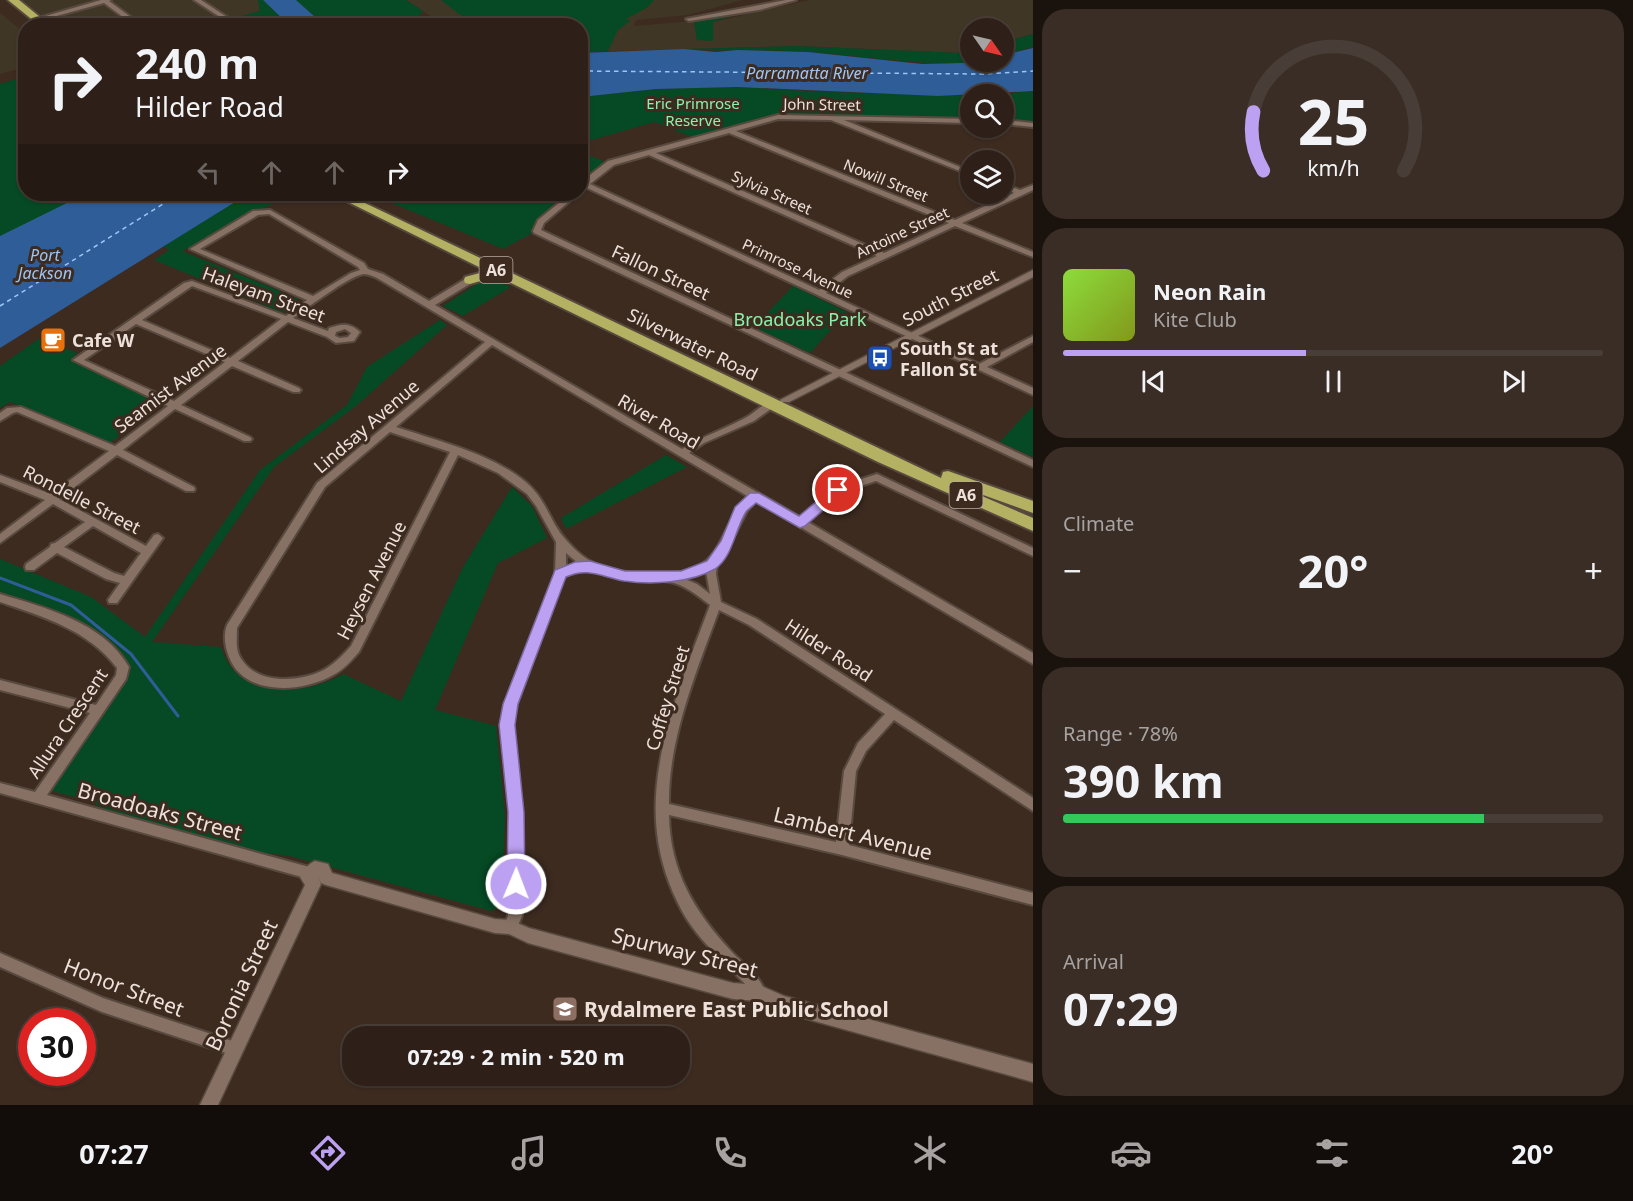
<!DOCTYPE html>
<meta charset="utf-8">
<style>
body{margin:0;font-family:"Noto Sans",sans-serif;background:#3a2d25;color:#f1f3f6;height:100vh;display:flex;flex-direction:column;font-size:22px;white-space:nowrap}
*{box-sizing:border-box;margin:0}
p{font-size:20px;color:#a7a3a2}
.icon{flex:none;width:33px;height:33px;fill:none;stroke:currentColor;stroke-width:2;stroke-linecap:round;stroke-linejoin:round}
.map{position:relative;flex:1;overflow:hidden}
.side{display:flex;flex-direction:column;gap:9px;padding:9px;background:#19120d;width:600px}
.side>*{flex:none}
.guide{position:absolute;left:18px;top:18px;width:570px;height:183px;border-radius:24px;box-shadow:0 2px 4px #0004,0 0 0 2px #493e37;background:#2e2018;color:#f1f3f6;overflow:hidden}
.needle{width:39px;rotate:124deg}
.tools{position:absolute;left:960px;top:18px;display:grid;gap:12px}
.tools a{display:grid;place-items:center;width:54px;height:54px;border-radius:50%;background:#2e2018;box-shadow:0 2px 4px #0004,0 0 0 2px #493e37;font-size:30px}
.speed{position:absolute;left:18px;top:1008px;display:flex;gap:12px;font-size:30px;font-weight:700;text-align:center}
.speed>*{display:grid;place-content:center;width:78px;height:78px;border-radius:50%;background:#2e2018;box-shadow:0 2px 4px #0004,0 0 0 2px #493e37;line-height:1}
.speed .limit{border:9px solid #d22;background:#fff;color:#111}
.pin{position:absolute;display:grid;place-items:center;width:51px;height:51px;color:#fff;margin:-26px;border:3px solid #fff;border-radius:50%;box-shadow:0 2px 6px #0007}
.me{position:absolute;width:66px;margin:-33px;rotate:1deg;stroke-linejoin:round;filter:drop-shadow(0 0 4px #0008)}
.turn{display:flex;align-items:center;gap:21px;height:126px;padding:0 18px;font-size:27px}
.turn .icon{width:78px;height:78px;stroke-width:2.5}
.turn b{display:block;font-size:42px;line-height:51px}
.lanes{display:flex;align-items:center;height:57px;padding:0 18px;background:#0003;justify-content:center;gap:30px;direction:ltr}
.lanes .off{opacity:.35}
.big{font-size:45px;font-weight:700;line-height:1.1}
.side .widget{flex:1;display:flex;flex-direction:column;justify-content:center;gap:9px;min-width:0;padding:0 21px;border-radius:24px;background:#3a2d25}
.side .dial{align-items:center;gap:0}
.dial svg{height:156px;overflow:visible;fill:none;stroke:#493e37;stroke-width:7;stroke-linecap:round;text-anchor:middle}
.dial text{fill:#f1f3f6;stroke:none}
.song{display:flex;align-items:center;gap:18px}
.cover{width:72px;height:72px;border-radius:9px;background:linear-gradient(135deg,hsl(90 70% 55%),hsl(70 70% 35%))}
.played{height:6px;border-radius:3px;background:linear-gradient(90deg,#bca0f2 45%,#493e37 45%)}
.keys{display:flex;justify-content:space-around;direction:ltr}
.heat{display:flex;justify-content:space-between;align-items:center;font-size:33px;direction:ltr}
.charge{height:9px;border-radius:4px;background:linear-gradient(90deg,#34c759 78%,#493e37 0)}
.trip{position:absolute;left:342px;top:1026px;width:348px;height:60px;border-radius:24px;background:#2e2018;box-shadow:0 2px 4px #0004,0 0 0 2px #493e37;font-weight:700;line-height:60px;text-align:center}
.tabs{display:flex;height:96px;justify-content:space-around;align-items:center;background:#120d0a;color:#a7a3a2}
.tabs .icon{width:42px;height:42px}
.tabs .selected{color:#bca0f2}
.tabs b{font-size:27px;color:#f1f3f6}
main{display:flex;flex:1;min-height:0}
.map>svg:first-child{display:block}
</style>
<main>
<div class="map">
<svg width="1033" height="1105" viewBox="0 0 1033 1105">
<rect width="100%" height="100%" fill="#3d2b20"/>
<path fill="#3f3625" d="M 22,0 L 258,0 L 260,11 L 217,24 L 219,25 L 56,26 Z
M 406,0 L 743,0 L 688,15 L 636,20 L 634,26 L 694,21 L 697,39 L 713,41 L 713,22 L 810,0 L 1033,0 L 1033,34 L 1004,42 L 1004,28 L 970,28 L 970,50 L 958,53 L 798,46 L 581,52 L 580,26 L 444,25 Z
M 0,13 L 26,34 L 25,67 L 0,74 Z"/>
<path fill="#054a24" d="M 258,0 L 263,0 L 289,25 L 235,25 L 238,21 L 235,18 L 260,11 Z
M 296,0 L 406,0 L 423,11 L 412,25 L 324,25 Z
M 441,0 L 654,0 L 648,7 L 626,19 L 630,21 L 618,30 L 608,51 L 581,54 L 580,26 L 483,25 L 459,14 Z
M 741,13 L 713,22 L 713,41 L 697,40 L 694,21 Z
M 1033,34 L 1033,47 L 1004,55 L 1004,42 Z
M 798,46 L 958,53 L 970,50 L 970,62 L 981,62 C 922,67 866,56 808,52 C 766,49 725,52 684,49 Z
M 13,80 L 25,80 L 26,194 L 87,194 L 0,237 L 0,84 Z
M 737,87 L 825,92 L 970,95 L 970,119 L 785,113 L 692,137 L 655,122 L 581,143 L 580,97 L 656,89 Z
M 1033,91 L 1033,123 L 1004,120 L 1004,94 L 1001,94 Z
M 581,152 L 605,162 L 581,183 Z
M 248,194 L 291,194 L 182,251 L 299,299 L 283,313 L 154,260 L 169,250 L 163,246 Z
M 370,194 L 569,194 L 534,224 L 531,234 L 503,249 Z
M 496,281 L 511,287 L 463,316 L 443,306 L 480,282 Z
M 793,286 L 847,312 L 810,353 L 754,327 Z
M 440,320 L 447,325 L 356,406 L 274,467 L 152,642 L 221,647 C 236,700 304,697 343,674 L 401,701 L 463,567 L 512,487 L 532,506 L 547,538 L 498,563 L 435,710 L 496,726 L 505,816 L 502,905 L 491,911 L 286,855 L 262,853 L 106,810 L 89,801 L 48,790 L 126,679 C 135,633 33,603 0,594 L 0,559 L 91,597 L 145,637 L 260,470 L 347,405 L 367,367 Z
M 40,338 L 77,353 L 70,360 L 161,404 L 110,443 L 10,402 L 0,408 L 0,366 Z
M 1033,406 L 1033,457 L 1000,442 Z
M 666,455 L 687,467 L 566,529 L 561,518 Z"/>
<path fill="#2e5d97" d="M 263,0 L 296,0 L 324,25 L 289,25 Z
M 1033,48 L 1033,91 L 938,96 L 737,87 L 656,89 L 581,97 L 581,53 L 684,49 L 716,52 L 737,50 L 808,52 L 922,64 L 1004,62 L 1004,55 Z
M 85,194 L 248,194 L 0,348 L 0,236 Z"/>
<g fill="none" stroke-linecap="round" stroke-linejoin="round">
<path stroke="#2e5d97" stroke-width="3" d="M 0,578 L 71,605 L 131,654 L 178,716"/>
<path stroke="#9ec5f7" stroke-width="1.5" stroke-dasharray="4.5 4" stroke-linecap="butt" d="M 580,71 L 983,74 L 1033,71
M 0,306 L 179,194"/>
<defs>
<path id="minor" d="M 101,0 L 111,0 L 109,1 L 143,26 L 135,26 L 104,3 L 38,21 L 35,19 Z
M 194,0 L 201,0 L 233,21 L 228,26 L 221,26 L 226,21 Z
M 786,0 L 796,0 L 759,10 L 689,21 L 686,19 Z
M 778,115 L 970,119 L 970,123 L 844,120 L 970,171 L 970,175 L 831,120 L 778,119 L 736,131 L 955,220 L 1014,193 L 1004,188 L 1004,184 L 1020,190 L 1033,185 L 1033,190 L 962,223 L 1033,252 L 1033,257 L 955,226 L 848,276 L 826,293 L 979,364 L 1033,336 L 1033,342 L 987,367 L 1033,388 L 1033,395 L 585,187 L 580,189 L 581,182 L 608,161 ZM 729,133 L 949,223 L 884,253 L 656,153 ZM 649,155 L 877,256 L 842,272 L 819,290 L 590,184 L 614,165 Z
M 1004,120 L 1033,123 L 1033,127 L 1004,124 Z
M 570,194 L 578,194 L 544,223 L 541,230 L 1033,460 L 1033,467 L 534,233 L 533,231 L 538,220 Z
M 270,210 L 364,263 L 368,269 L 383,274 L 429,301 L 467,278 L 473,278 L 473,282 L 435,305 L 682,449 C 703,436 725,429 747,417 C 756,412 764,401 775,402 L 777,404 L 775,406 L 754,421 L 704,443 L 689,453 L 800,517 L 834,488 L 877,474 L 1033,548 L 1033,556 L 876,481 L 842,492 L 808,522 L 1033,653 L 1033,664 L 756,501 L 747,511 L 728,548 L 717,563 L 716,574 L 721,602 L 757,619 L 1033,798 L 1033,811 L 894,720 L 866,751 L 856,771 L 849,845 L 1033,893 L 1033,905 L 842,855 L 669,815 C 670,871 694,911 731,951 C 745,966 758,973 766,993 L 764,998 L 759,1000 L 754,998 L 751,990 C 727,964 699,942 682,911 C 669,887 660,860 657,833 C 648,758 684,675 710,605 C 698,596 685,585 670,582 C 656,579 641,581 628,580 C 600,577 593,563 564,577 L 517,704 L 513,725 L 522,812 L 522,916 L 515,932 L 510,934 L 505,932 L 503,927 L 508,916 L 510,812 L 501,725 L 505,704 L 555,574 L 556,542 L 536,506 L 527,494 L 498,473 L 458,455 L 359,652 C 352,660 344,669 335,674 C 304,693 244,697 229,657 C 225,647 223,635 227,625 L 317,483 L 485,342 L 377,278 C 373,276 368,274 363,274 C 348,277 307,308 293,318 L 328,331 L 329,328 C 342,324 349,322 360,332 L 354,341 L 336,343 L 327,337 L 288,322 L 238,361 L 299,388 L 301,390 L 299,392 L 293,392 L 232,366 L 181,405 L 250,437 L 252,439 L 250,441 L 244,441 L 175,409 L 123,450 L 194,487 L 195,489 L 194,491 L 186,491 L 117,455 L 59,499 L 146,546 L 154,535 L 158,534 L 163,538 L 117,603 L 109,603 L 108,600 L 120,583 L 106,579 L 57,553 L 34,570 L 26,570 L 25,567 L 26,564 L 50,547 L 51,544 L 55,543 L 85,522 L 53,504 L 0,543 L 0,534 L 45,500 L 0,482 L 0,475 L 51,494 L 109,451 L 17,412 L 13,413 L 0,421 L 0,413 L 7,408 L 21,407 L 115,446 L 168,406 L 73,360 L 184,283 L 192,281 L 286,316 L 307,300 L 190,249 L 253,211 ZM 269,214 L 358,267 L 360,270 L 351,273 L 313,296 L 200,249 L 258,215 ZM 192,286 L 281,319 L 230,358 L 142,320 ZM 136,324 L 225,362 L 174,401 L 84,360 ZM 345,329 L 351,333 L 348,337 L 340,338 L 335,336 L 336,332 ZM 492,345 L 749,497 C 741,505 735,513 730,523 C 722,537 717,554 702,564 C 675,580 625,575 596,564 C 586,560 574,549 567,541 C 548,521 548,499 522,479 C 486,452 438,441 396,427 ZM 390,432 L 450,452 L 351,646 C 344,654 336,662 327,668 C 304,682 259,686 242,660 C 235,651 237,639 237,628 L 325,487 ZM 93,526 L 141,553 L 124,576 L 114,573 L 64,547 ZM 566,553 L 578,563 L 566,567 ZM 706,571 L 710,594 L 697,584 L 685,579 ZM 719,610 L 749,625 L 885,714 L 858,743 L 844,771 L 836,842 L 669,804 C 668,739 697,670 719,610 Z
M 0,594 C 46,608 103,622 129,667 L 126,679 L 47,795 L 309,867 L 314,869 L 316,873 L 314,877 L 309,879 L 0,793 L 0,783 L 35,792 L 90,713 L 0,690 L 0,680 L 96,705 L 116,675 L 117,668 C 88,630 44,617 0,602 Z
M 0,953 L 103,998 L 235,1042 L 240,1044 L 242,1049 L 240,1054 L 235,1056 L 102,1012 L 0,967 Z"/>
<path id="tertiary" d="M 1033,270 L 1033,277 L 789,402 L 781,402 L 780,400 Z
M 315,861 L 328,864 L 332,873 L 495,919 L 510,920 L 529,928 L 733,983 L 759,985 L 784,996 L 1033,1064 L 1033,1082 L 782,1012 L 758,1001 L 733,999 L 528,943 L 509,934 L 495,933 L 326,885 L 321,883 L 318,876 L 321,884 L 218,1105 L 200,1105 L 305,885 L 300,877 C 304,870 308,864 315,861 Z"/>
<path id="trunk" d="M 8,0 L 19,0 L 51,26 L 40,26 Z
M 332,194 L 346,194 L 941,478 L 943,472 L 948,471 L 1033,501 L 1033,513 L 961,487 L 1033,518 L 1033,531 L 878,462 L 509,282 L 487,279 L 470,284 L 465,283 L 464,280 L 465,277 L 487,271 Z"/>
</defs>
<use href="#minor" stroke="#58493f" stroke-width="4"/>
<use href="#tertiary" stroke="#58493f" stroke-width="3"/>
<use href="#trunk" stroke="#58493f" stroke-width="4"/>
<use href="#minor" fill="#867164" fill-rule="evenodd"/>
<use href="#tertiary" fill="#867164" fill-rule="evenodd"/>
<use href="#trunk" fill="#b4b262" fill-rule="evenodd"/>
</g>
<path fill="#bca0f2" stroke="#7a689d" stroke-width="1.5" d="M 838,485 L 843,487 L 845,490 L 843,493 L 805,526 L 800,528 L 756,503 C 753,506 748,509 746,512 C 735,529 733,557 715,569 C 691,583 651,585 624,581 C 602,577 588,567 566,577 L 518,704 L 515,725 L 524,812 L 525,884 L 522,889 L 516,892 L 510,889 L 507,884 L 508,812 L 499,725 L 503,704 L 555,570 L 575,562 L 590,561 L 625,571 L 681,571 L 707,561 L 721,541 L 735,507 L 750,493 L 759,493 L 799,516 L 834,487 Z"/>
<defs>
<symbol id="cafe-square" viewBox="-11 -11 22 22"><rect x="-9" y="-9" width="18" height="18" rx="4" fill="#e8710a" stroke="#3d2b20"/><path d="M-5.5-4.5H6V0H3Q3 3.5 0 3.5H-2.5Q-5.5 3.5-5.5 0ZM3-3.2v2h1.7v-2ZM-6 4.5H4V6H-6Z" fill="#fff"/></symbol>
<symbol id="bus-square" viewBox="-11 -11 22 22"><rect x="-9" y="-9" width="18" height="18" rx="4" fill="#1a4fb4" stroke="#3d2b20"/><path d="M-5-6H5V4H4V6H2V4H-2V6H-4V4H-5ZM-3.5-4V0h7V-4ZM-3.5 1.2v1.5H-2V1.2ZM2 1.2v1.5H3.5V1.2Z" fill="#fff"/></symbol>
<symbol id="school-square" viewBox="-11 -11 22 22"><rect x="-9" y="-9" width="18" height="18" rx="4" fill="#8d6e63" stroke="#3d2b20"/><path d="M0-5L7-2L0 1L-7-2ZM-4 1L0 2.5L4 1V4Q0 6-4 4Z" fill="#fff"/></symbol>
</defs>
<g fill-rule="evenodd">
<use href="#cafe-square" x="38" y="325" width="30" height="30"/>
<use href="#bus-square" x="865" y="343" width="30" height="30"/>
<use href="#school-square" x="550" y="994" width="30" height="30"/>
</g>
<g text-anchor="middle" dominant-baseline="central" stroke-width="6" stroke-linejoin="round" paint-order="stroke">
<g font-size="15" fill="#8cf2ab" stroke="#3d2b20">
<text x="693" y="103">Eric Primrose<tspan x="693" dy="17">Reserve</tspan></text>
</g>
<g font-size="15" fill="#ede1da" stroke="#3d2b20">
<text transform="translate(822 104) rotate(1)">John Street</text>
<text transform="translate(886 180) rotate(22)">Nowill Street</text>
<text transform="translate(772 192) rotate(24)">Sylvia Street</text>
<text transform="translate(902 232) rotate(-25)">Antoine Street</text>
<text transform="translate(798 268) rotate(25)">Primrose Avenue</text>
</g>
<g font-size="16" font-style="italic" fill="#9ec5f7" stroke="#3d2b20">
<text x="807" y="73">Parramatta River</text>
<text x="45" y="255">Port<tspan x="45" dy="18">Jackson</tspan></text>
</g>
<g fill="#3d2b20" stroke="#b8aaa2" stroke-width="1.5">
<rect x="479.5" y="257" width="33" height="26" rx="4.5"/>
<rect x="949.5" y="482" width="33" height="26" rx="4.5"/>
</g>
<g font-size="16" font-weight="bold" fill="#ede1da">
<text x="496" y="270">A6</text>
<text x="966" y="495">A6</text>
</g>
<g font-size="18" fill="#ede1da" stroke="#3d2b20">
<text transform="translate(661 272) rotate(25)">Fallon Street</text>
<text transform="translate(264 294) rotate(20)">Haleyam Street</text>
<text transform="translate(950 297) rotate(-27)">South Street</text>
<text transform="translate(693 344) rotate(26)">Silverwater Road</text>
<text transform="translate(170 388) rotate(-37)">Seamist Avenue</text>
<text transform="translate(659 421) rotate(30)">River Road</text>
<text transform="translate(366 426) rotate(-41)">Lindsay Avenue</text>
<text transform="translate(82 499) rotate(27)">Rondelle Street</text>
<text transform="translate(371 580) rotate(-63)">Heysen Avenue</text>
<text transform="translate(829 650) rotate(33)">Hilder Road</text>
<text transform="translate(667 698) rotate(-73)">Coffey Street</text>
<text transform="translate(67 723) rotate(-56)">Allura Crescent</text>
</g>
<g font-size="18" fill="#8cf2ab" stroke="#3d2b20">
<text x="800" y="319">Broadoaks Park</text>
</g>
<g font-size="18" font-weight="bold" fill="#ede1da" stroke="#3d2b20" text-anchor="start">
<text x="72" y="340">Cafe W</text>
<text x="900" y="348">South St at<tspan x="900" dy="21">Fallon St</tspan></text>
</g>
<g font-size="21" fill="#ede1da" stroke="#3d2b20">
<text transform="translate(160 811) rotate(15)">Broadoaks Street</text>
<text transform="translate(853 833) rotate(14)">Lambert Avenue</text>
<text transform="translate(685 952) rotate(14)">Spurway Street</text>
<text transform="translate(241 985) rotate(-65)">Boronia Street</text>
<text transform="translate(124 987) rotate(21)">Honor Street</text>
</g>
<g font-size="21" font-weight="bold" fill="#ede1da" stroke="#3d2b20" text-anchor="start">
<text x="584" y="1009">Rydalmere East Public School</text>
</g>
</g>
</svg>
<div class="tools">
<a><svg class="needle" viewBox="-14 -14 28 28"><path d="M0-13l5 13h-10z" fill="#e53935"/><path d="M0 13l5-13h-10z" fill="#a7a3a2"/></svg></a>
<a><svg class="icon" aria-label="search" viewBox="0 0 24 24"><circle cx="10" cy="10" r="6"/><path d="M15 15l6 6"/></svg></a>
<a><svg class="icon" aria-label="layers" viewBox="0 0 24 24"><path d="M12 4l9 5-9 5-9-5zM3 14l9 5 9-5"/></svg></a>
</div>
<div class="speed"><div class="limit">30</div></div>
<div class="pin" style="left:838px;top:490px;background:#d93025"><svg class="icon" aria-label="arrive" viewBox="0 0 24 24"><path d="M6 21V4h12l-3 4 3 4H6"/></svg></div>
<svg class="me" style="left:516px;top:884px" viewBox="-20 -20 40 40"><circle r="17" fill="#bca0f2" stroke="#fff" stroke-width="3"/><path d="M0-11L8 9 0 5-8 9z" fill="#fff"/></svg>
<div class="trip">07:29 · 2 min · 520 m</div>
<div class="guide">
<div class="turn"><svg class="icon" aria-label="right" viewBox="0 0 24 24"><path d="M7 20v-9h11M14 6l5 5-5 5"/></svg><div><b>240 m</b>Hilder Road</div></div>
<div class="lanes"><svg class="icon off" aria-label="left" viewBox="0 0 24 24"><path d="M17 20v-9H6M10 6l-5 5 5 5"/></svg><svg class="icon off" aria-label="ahead" viewBox="0 0 24 24"><path d="M12 20V5M6 11l6-6 6 6"/></svg><svg class="icon off" aria-label="ahead" viewBox="0 0 24 24"><path d="M12 20V5M6 11l6-6 6 6"/></svg><svg class="icon" aria-label="right" viewBox="0 0 24 24"><path d="M7 20v-9h11M14 6l5 5-5 5"/></svg></div>
</div>
</div>
<section class="side">
<div class="widget dial"><svg viewBox="0 0 100 80">
<path d="M14 69A42 42 0 1 1 86 69"/>
<path d="M14 69A42 42 0 0 1 9 39" stroke="#bca0f2"/>
<text x="50" y="56" font-size="32" font-weight="700">25</text>
<text x="50" y="72" font-size="11">km/h</text>
</svg></div>
<div class="widget">
<div class="song"><i class="cover"></i><div><b>Neon Rain</b><p>Kite Club</p></div></div>
<div class="played"></div>
<div class="keys"><svg class="icon" aria-label="previous" viewBox="0 0 24 24"><path d="M18 5L8 12l10 7zM5 5v14"/></svg><svg class="icon" aria-label="pause" viewBox="0 0 24 24"><path d="M8 5v14M16 5v14"/></svg><svg class="icon" aria-label="next" viewBox="0 0 24 24"><path d="M6 5l10 7-10 7zM19 5v14"/></svg></div>
</div>
<div class="widget"><p>Climate</p>
<div class="heat"><a>−</a><b class="big">20°</b><a>+</a></div>
</div>
<div class="widget"><p>Range · 78%</p><b class="big">390 km</b><div class="charge"></div></div>
<div class="widget"><p>Arrival</p><b class="big">07:29</b></div>
</section>
</main>
<nav class="tabs">
<b>07:27</b>
<svg class="icon selected" aria-label="directions" viewBox="0 0 24 24"><path d="M12 3l9 9-9 9-9-9zM9 14v-3h6M13 9l2 2-2 2"/></svg>
<svg class="icon" aria-label="music" viewBox="0 0 24 24"><path d="M9 18V5l10-2v13"/><circle cx="6" cy="18" r="3"/><circle cx="16" cy="16" r="3"/></svg>
<svg class="icon" aria-label="phone" viewBox="0 0 24 24"><path d="M5 4h4l2 5-3 2q2 4 5 5l2-3 5 2v4C11 20 4 13 5 4z"/></svg>
<svg class="icon" aria-label="climate" viewBox="0 0 24 24"><path d="M12 3v18M4 7l16 10M4 17L20 7"/></svg>
<svg class="icon" aria-label="car" viewBox="0 0 24 24"><path d="M5 17H2v-5l4-1 3-4h7l3 4 3 1v5h-3M9 17h6M6 11h13"/><circle cx="7" cy="17" r="2"/><circle cx="17" cy="17" r="2"/></svg>
<svg class="icon" aria-label="filters" viewBox="0 0 24 24"><path d="M4 7h16M4 17h16"/><circle cx="9" cy="7" r="2"/><circle cx="15" cy="17" r="2"/></svg>
<b>20°</b>
</nav>
